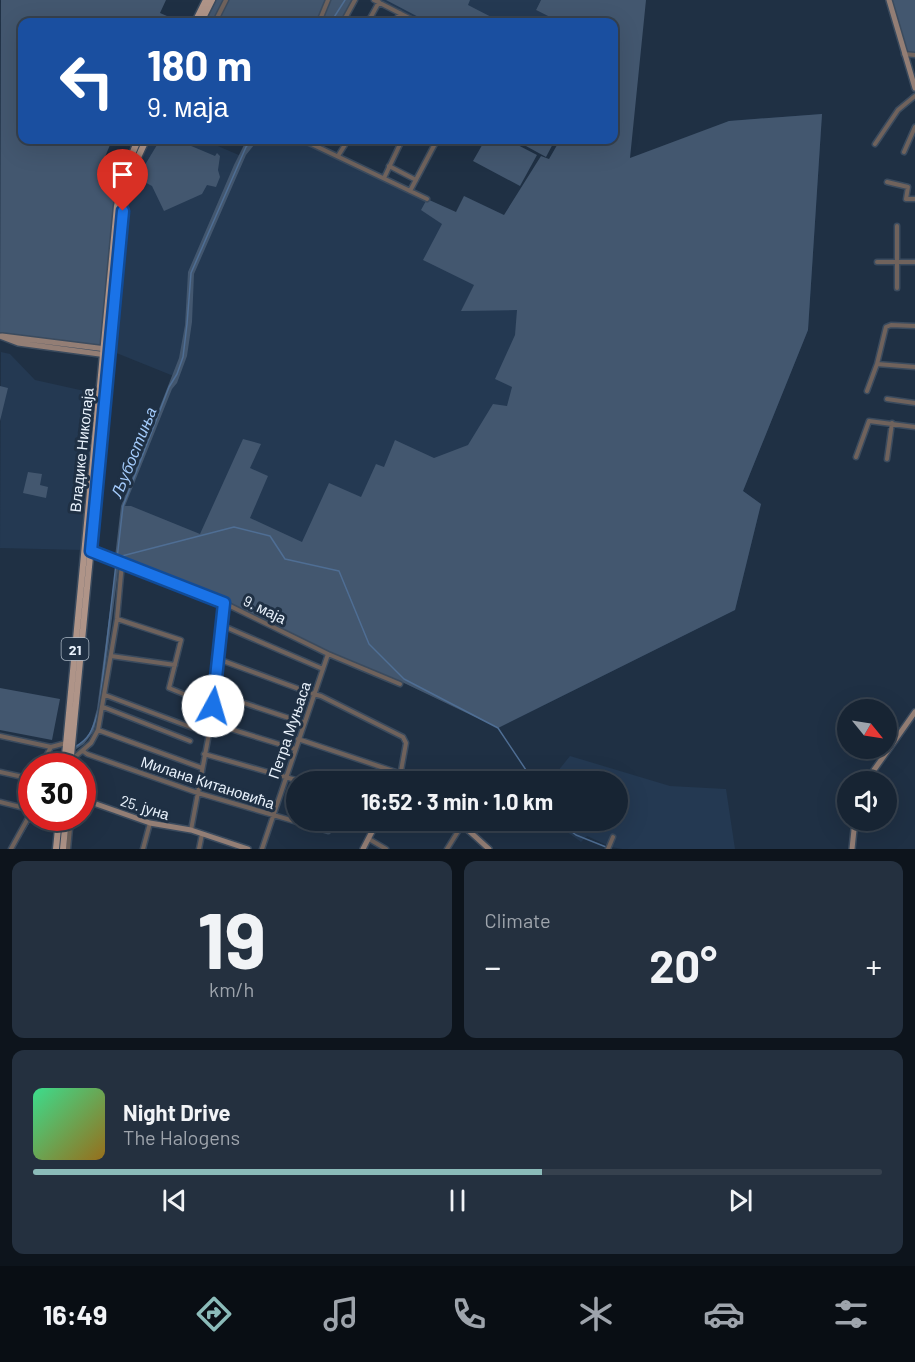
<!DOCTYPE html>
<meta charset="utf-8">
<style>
body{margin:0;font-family:Barlow,sans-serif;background:#24303f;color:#f1f3f6;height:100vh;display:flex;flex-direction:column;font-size:22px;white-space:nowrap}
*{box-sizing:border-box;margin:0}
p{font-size:20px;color:#9ea4ac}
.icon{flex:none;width:33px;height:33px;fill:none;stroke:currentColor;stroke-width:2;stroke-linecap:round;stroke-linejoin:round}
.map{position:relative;height:849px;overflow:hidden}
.sheet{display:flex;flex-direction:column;gap:12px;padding:12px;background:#0d141c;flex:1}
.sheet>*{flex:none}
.hud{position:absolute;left:18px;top:18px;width:600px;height:126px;border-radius:12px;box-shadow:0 6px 24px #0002,0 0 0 2px #36414e;background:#1a4fa0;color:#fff;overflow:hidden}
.needle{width:39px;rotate:120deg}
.controls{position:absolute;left:837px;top:699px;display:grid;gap:12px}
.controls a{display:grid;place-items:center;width:60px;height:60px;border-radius:50%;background:#172433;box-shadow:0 6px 24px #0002,0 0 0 2px #36414e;font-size:30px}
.speed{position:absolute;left:18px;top:753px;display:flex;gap:12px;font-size:30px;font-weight:700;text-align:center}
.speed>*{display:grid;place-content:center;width:78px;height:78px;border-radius:50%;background:#172433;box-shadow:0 6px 24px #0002,0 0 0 2px #36414e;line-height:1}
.speed .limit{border:9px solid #d22;background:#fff;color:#111}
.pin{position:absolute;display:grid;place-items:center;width:51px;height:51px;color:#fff;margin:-62px -26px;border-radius:50% 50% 50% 0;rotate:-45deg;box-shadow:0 0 6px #0007}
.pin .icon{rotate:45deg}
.me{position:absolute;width:66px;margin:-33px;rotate:6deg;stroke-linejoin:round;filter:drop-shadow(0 0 4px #0008)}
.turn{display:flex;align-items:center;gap:21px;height:126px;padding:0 30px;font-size:27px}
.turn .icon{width:78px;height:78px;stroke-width:2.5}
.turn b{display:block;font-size:42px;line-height:51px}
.big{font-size:45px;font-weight:700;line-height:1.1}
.sheet .tile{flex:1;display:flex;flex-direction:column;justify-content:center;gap:9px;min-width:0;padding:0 21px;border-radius:12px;background:#24303f}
.sheet .dial{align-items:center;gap:0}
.dial b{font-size:78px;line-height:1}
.song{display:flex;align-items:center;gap:18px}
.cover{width:72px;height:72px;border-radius:9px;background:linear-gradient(135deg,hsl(150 70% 55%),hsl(40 70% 35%))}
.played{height:6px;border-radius:3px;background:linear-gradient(90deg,#8bbbb9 60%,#36414e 60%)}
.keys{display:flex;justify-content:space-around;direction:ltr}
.heat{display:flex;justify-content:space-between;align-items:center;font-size:33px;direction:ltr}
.sheet .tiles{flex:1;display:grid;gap:12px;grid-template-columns:1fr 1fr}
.tile:last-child{grid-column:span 2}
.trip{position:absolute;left:286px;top:771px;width:342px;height:60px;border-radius:30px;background:#172433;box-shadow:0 6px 24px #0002,0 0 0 2px #36414e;font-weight:700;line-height:60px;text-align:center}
.menu{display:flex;height:96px;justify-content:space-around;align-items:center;background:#090e14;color:#9ea4ac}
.menu .icon{width:42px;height:42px}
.menu .active{color:#8bbbb9}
.menu b{font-size:27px;color:#f1f3f6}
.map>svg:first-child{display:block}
</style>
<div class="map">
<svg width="915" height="849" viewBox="0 0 915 849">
<rect width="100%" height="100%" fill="#1f3044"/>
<path fill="#243952" d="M 374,0 L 541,0 L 536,10 L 560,22 L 417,22 Z
M 822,114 L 808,330 L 743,491 L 761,504 L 735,610 L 498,728 L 402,682 L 328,654 L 123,506 L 176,374 L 171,375 L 109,350 L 125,197 L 146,140 L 204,140 L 241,156 L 252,140 L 303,140 L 498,233 L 729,121 Z
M 1,352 L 10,354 L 35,380 L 98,394 L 83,550 L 0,548 Z
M 570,756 L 670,786 L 726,789 L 735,849 L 622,849 L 611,847 L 587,836 L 581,842 L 552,821 L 618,820 L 618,782 L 549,782 Z"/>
<path fill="#43576f" d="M 1,0 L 166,0 L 160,13 L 181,22 L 22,22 L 22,140 L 112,140 L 98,174 L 120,186 L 103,348 L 0,336 Z
M 214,0 L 355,0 L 343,22 L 203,22 Z
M 386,0 L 470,0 L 468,5 L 501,22 L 428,22 Z
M 541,0 L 646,0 L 630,158 L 729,121 L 822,114 L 808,330 L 743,491 L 761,504 L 735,610 L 498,728 L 402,682 L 328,654 L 224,603 L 122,563 L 120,557 L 102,695 L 94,731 L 84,744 L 50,766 L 47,766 C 57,757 80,746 87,737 C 93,729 94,718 97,709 L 116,565 L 115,557 L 121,506 L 179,358 L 185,325 L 188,272 L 234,165 L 244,145 L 249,140 L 258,140 L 246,155 L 194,274 L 192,322 L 187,356 L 177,383 L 172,389 L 125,506 L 131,506 L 200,534 L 243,439 L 261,444 L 250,468 L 268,476 L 250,518 L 302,542 L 329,483 L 361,497 L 376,464 L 384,467 L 395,440 L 434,458 L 468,445 L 493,404 L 507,406 L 512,387 L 495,379 L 515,335 L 517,310 L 461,311 L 474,285 L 423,260 L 442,224 L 421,210 L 427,199 L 456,212 L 464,196 L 504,215 L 541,156 L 549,159 L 560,140 L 614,140 L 614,22 L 560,22 L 536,10 Z
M 889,0 L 915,0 L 915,55 L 904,54 Z
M 160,140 L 177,140 L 215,156 L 217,153 L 220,156 L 218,170 L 220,177 L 216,187 L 207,185 L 202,194 L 164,211 L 152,186 L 137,178 Z
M 485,140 L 508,140 L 537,155 L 520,186 L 473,161 Z
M 515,140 L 555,140 L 546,157 Z
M 0,386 L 8,388 L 0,421 Z
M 28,472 L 42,474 L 40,485 L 48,487 L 46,498 L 23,493 Z
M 0,688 L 60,699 L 52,740 L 0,730 Z"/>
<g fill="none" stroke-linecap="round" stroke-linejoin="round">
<path stroke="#4f6e94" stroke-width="1.5" d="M 331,22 L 345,0
M 118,557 L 234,527 L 270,536 L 285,559 L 339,571 L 369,644 L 404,679 L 498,728 L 534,782
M 117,559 L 123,506 L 169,387 L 177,374 L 183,357 L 187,324 L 191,273 L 246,147 L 252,140
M 75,747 C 92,737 93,727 99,709 L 116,564
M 48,766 L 64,754
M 556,820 L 576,835 L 611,849
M 20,837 L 32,817"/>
<defs>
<path id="street" d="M 374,0 L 417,22
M 215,22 L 226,0
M 319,22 L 328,0
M 343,22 L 355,0
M 368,22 L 379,2
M 395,22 L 400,13
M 904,54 L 915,55
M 303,140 L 427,199
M 875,144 L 898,110 L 915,96
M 904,152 L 915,127
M 338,156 L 348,140
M 389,166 L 416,180
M 384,178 L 402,140
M 887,182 L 908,187 L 906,199 L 915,199
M 410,191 L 437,140
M 877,262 L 915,262
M 897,288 L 897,226
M 877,364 L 915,367
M 867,391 L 877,364 L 886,327 L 891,325 L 915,326
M 887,399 L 915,403
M 856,457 L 869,421 L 915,427
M 887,459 L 892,423
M 90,551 L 224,603 L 328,654 L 400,684
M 117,619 L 181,640 L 169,688 L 213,706
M 221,625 L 323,669
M 111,656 L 175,665
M 218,659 L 310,693 L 321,696 L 403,737 L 406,743 L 399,782
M 214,693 L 304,723
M 105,695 L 193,728
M 103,707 L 190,741
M 211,723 L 295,749
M 98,730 L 202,768
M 0,736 L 51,747 L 66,743
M 298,739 L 399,773
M 83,751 L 87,754 L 198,793 L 328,831
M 204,754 L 303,782
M 41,766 L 51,747
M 75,766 L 76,756 L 91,743 L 98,730 L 117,619 L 122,563
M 0,772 L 32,779
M 0,802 L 32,810
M 191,830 L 211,723 L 224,603
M 369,839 L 386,849
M 11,849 L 32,811
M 68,849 L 71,818
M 143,849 L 150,823
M 199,849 L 202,834
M 262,849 L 328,654
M 447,849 L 462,825
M 608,849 L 613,837"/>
<path id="secondary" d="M 889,0 L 915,88
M 0,336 L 18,343 L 107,355
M 2,336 L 106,349
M 868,782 L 874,770 L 915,712
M 82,799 L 150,823 L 191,830 L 248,849
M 457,820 L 489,849
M 363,849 L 378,820
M 852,849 L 855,820"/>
<path id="primary" d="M 195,22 L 206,0
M 201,22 L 212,0
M 64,766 L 117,206 L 124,173 L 138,140
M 70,766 L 123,211 L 130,175 L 146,140
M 56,849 L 59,818
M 63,849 L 66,818"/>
</defs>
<use href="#street" stroke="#3b4b5e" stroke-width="7"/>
<use href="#secondary" stroke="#3b4b5e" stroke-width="8"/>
<use href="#primary" stroke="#3b4b5e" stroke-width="9"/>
<use href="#street" stroke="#6f625c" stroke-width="4"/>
<use href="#secondary" stroke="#937e75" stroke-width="5"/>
<use href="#primary" stroke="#af9488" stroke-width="6"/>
</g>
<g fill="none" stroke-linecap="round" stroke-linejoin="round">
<defs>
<path id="route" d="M 123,211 L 91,551 L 224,603 L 213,706"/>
</defs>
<use href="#route" stroke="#114b97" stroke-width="15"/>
<use href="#route" stroke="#1a73e8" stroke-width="10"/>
</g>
<g text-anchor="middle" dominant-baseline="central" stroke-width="6" stroke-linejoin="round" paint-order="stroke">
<rect fill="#1f3044" stroke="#acb8c5" stroke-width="1.5" x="61.5" y="638" width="27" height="22" rx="4.5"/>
<g font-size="14" font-weight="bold" fill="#e9f2fc">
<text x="75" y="649">21</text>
</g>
<g font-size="15" fill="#e9f2fc" stroke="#1f3044">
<text transform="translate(81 450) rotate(-84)">Владике Николаја</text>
<text transform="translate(265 609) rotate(26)">9. маја</text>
<text transform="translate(289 730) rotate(-71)">Петра Муњаса</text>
<text transform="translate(208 782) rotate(18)">Милана Китановића</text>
<text transform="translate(145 807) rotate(17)">25. јуна</text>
</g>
<g font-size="16" font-style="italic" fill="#a4cbfb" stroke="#1f3044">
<text transform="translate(133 452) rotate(-68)">Љубостиња</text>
</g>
</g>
</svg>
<div class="controls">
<a><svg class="needle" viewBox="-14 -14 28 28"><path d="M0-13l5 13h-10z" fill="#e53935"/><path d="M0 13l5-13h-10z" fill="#9ea4ac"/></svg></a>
<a><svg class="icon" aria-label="sound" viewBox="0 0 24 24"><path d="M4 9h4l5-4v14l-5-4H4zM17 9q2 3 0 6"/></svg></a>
</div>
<div class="speed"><div class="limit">30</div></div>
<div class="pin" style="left:123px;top:211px;background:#d93025"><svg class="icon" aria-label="arrive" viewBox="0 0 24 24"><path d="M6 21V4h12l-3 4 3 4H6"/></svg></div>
<svg class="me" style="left:213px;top:706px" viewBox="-20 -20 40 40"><circle r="19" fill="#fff"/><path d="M0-13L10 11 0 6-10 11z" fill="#1a73e8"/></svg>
<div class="trip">16:52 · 3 min · 1.0 km</div>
<div class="hud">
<div class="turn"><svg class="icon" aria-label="left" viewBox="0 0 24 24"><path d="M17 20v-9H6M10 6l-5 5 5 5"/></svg><div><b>180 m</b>9. маја</div></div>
</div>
</div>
<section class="sheet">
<div class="tiles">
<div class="tile dial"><b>19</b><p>km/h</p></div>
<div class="tile"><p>Climate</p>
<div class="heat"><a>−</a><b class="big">20°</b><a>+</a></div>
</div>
<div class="tile">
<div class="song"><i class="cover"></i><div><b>Night Drive</b><p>The Halogens</p></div></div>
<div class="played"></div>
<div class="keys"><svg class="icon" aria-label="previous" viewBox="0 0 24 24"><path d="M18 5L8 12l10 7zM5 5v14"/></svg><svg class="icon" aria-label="pause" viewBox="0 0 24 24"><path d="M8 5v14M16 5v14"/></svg><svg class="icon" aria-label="next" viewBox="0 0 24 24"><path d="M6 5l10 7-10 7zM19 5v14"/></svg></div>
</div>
</div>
</section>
<nav class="menu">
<b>16:49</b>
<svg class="icon active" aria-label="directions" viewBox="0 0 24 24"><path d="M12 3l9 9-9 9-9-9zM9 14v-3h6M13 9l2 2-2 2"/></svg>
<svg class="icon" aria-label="music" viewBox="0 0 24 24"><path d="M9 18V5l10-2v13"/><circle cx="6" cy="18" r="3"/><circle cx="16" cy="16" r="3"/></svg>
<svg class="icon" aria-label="phone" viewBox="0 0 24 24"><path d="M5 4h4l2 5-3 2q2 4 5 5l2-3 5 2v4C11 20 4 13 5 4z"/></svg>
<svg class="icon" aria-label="climate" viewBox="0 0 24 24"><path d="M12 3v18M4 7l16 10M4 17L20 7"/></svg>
<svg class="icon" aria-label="car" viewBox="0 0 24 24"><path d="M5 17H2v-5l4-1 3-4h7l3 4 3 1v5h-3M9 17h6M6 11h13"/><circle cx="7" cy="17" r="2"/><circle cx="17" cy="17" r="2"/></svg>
<svg class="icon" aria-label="filters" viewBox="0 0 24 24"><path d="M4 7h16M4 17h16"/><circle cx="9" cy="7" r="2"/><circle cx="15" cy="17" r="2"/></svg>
</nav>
